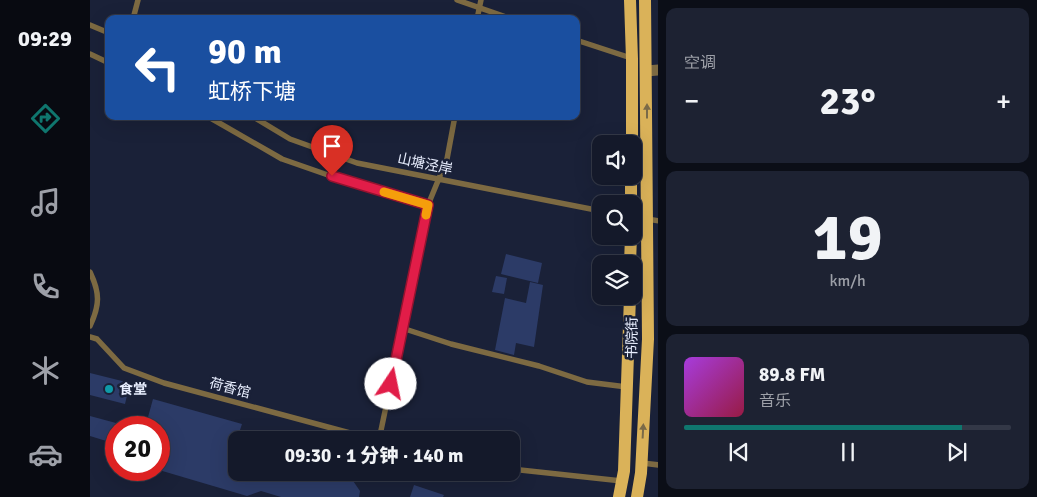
<!DOCTYPE html>
<html lang="zh">
<meta charset="utf-8">
<style>
body{margin:0;font-family:Signika,"Noto Sans SC",sans-serif;background:#1d2232;color:#f1f3f6;height:100vh;display:flex;flex-direction:column;font-size:19px;white-space:nowrap}
*{box-sizing:border-box;margin:0}
p{font-size:16px;color:#9da0a8}
.icon{flex:none;width:28px;height:28px;fill:none;stroke:currentColor;stroke-width:2;stroke-linecap:round;stroke-linejoin:round}
.map{position:relative;flex:1;overflow:hidden}
.side{display:flex;flex-direction:column;gap:8px;padding:8px;background:#0b0e17;width:379px}
.side>*{flex:none}
.hud{position:absolute;left:15px;top:15px;width:475px;height:105px;border-radius:10px;box-shadow:0 5px 20px #0002,0 0 0 1px #333847;background:#1a4fa0;color:#fff;overflow:hidden}
.buttons{position:absolute;left:502px;top:135px;display:grid;gap:10px}
.buttons a{display:grid;place-items:center;width:50px;height:50px;border-radius:10px;background:#14192a;box-shadow:0 5px 20px #0002,0 0 0 1px #333847;font-size:25px}
.speed{position:absolute;left:15px;top:416px;display:flex;gap:10px;font-size:25px;font-weight:700;text-align:center}
.speed>*{display:grid;place-content:center;width:65px;height:65px;border-radius:50%;background:#14192a;box-shadow:0 5px 20px #0002,0 0 0 1px #333847;line-height:1}
.speed .limit{border:8px solid #d22;background:#fff;color:#111}
.pin{position:absolute;display:grid;place-items:center;width:42px;height:42px;color:#fff;margin:-51px -21px;border-radius:50% 50% 50% 0;rotate:-45deg;box-shadow:0 0 5px #0007}
.pin .icon{rotate:45deg}
.me{position:absolute;width:55px;margin:-28px;rotate:11deg;stroke-linejoin:round;filter:drop-shadow(0 0 4px #0008)}
.turn{display:flex;align-items:center;gap:18px;height:105px;padding:0 20px;font-size:22px}
.turn .icon{width:65px;height:65px;stroke-width:2.5}
.turn b{display:block;font-size:35px;line-height:42px}
.big{font-size:38px;font-weight:800;line-height:1.1}
.side .widget{flex:1;display:flex;flex-direction:column;justify-content:center;gap:8px;min-width:0;padding:0 18px;border-radius:10px;background:#1d2232}
.side .dial{align-items:center;gap:0}
.dial b{font-size:65px;line-height:1}
.song{display:flex;align-items:center;gap:15px}
.cover{width:60px;height:60px;border-radius:8px;background:linear-gradient(135deg,hsl(280 70% 55%),hsl(340 70% 35%))}
.played{height:5px;border-radius:2px;background:linear-gradient(90deg,#0f766e 85%,#333847 85%)}
.keys{display:flex;justify-content:space-around;direction:ltr}
.heat{display:flex;justify-content:space-between;align-items:center;font-size:28px;direction:ltr}
.trip{position:absolute;left:138px;top:431px;width:292px;height:50px;border-radius:10px;background:#14192a;box-shadow:0 5px 20px #0002,0 0 0 1px #333847;font-weight:800;line-height:50px;text-align:center}
main{display:flex;flex:1;min-height:0}
.tabs{display:flex;flex-direction:column;width:90px;justify-content:space-around;align-items:center;background:#080a11;color:#9da0a8}
.tabs .icon{width:35px;height:35px}
.tabs .current{color:#0f766e}
.tabs b{font-size:22px;color:#f1f3f6}
.map>svg:first-child{display:block}
</style>
<main>
<nav class="tabs">
<b>09:29</b>
<svg class="icon current" aria-label="directions" viewBox="0 0 24 24"><path d="M12 3l9 9-9 9-9-9zM9 14v-3h6M13 9l2 2-2 2"/></svg>
<svg class="icon" aria-label="music" viewBox="0 0 24 24"><path d="M9 18V5l10-2v13"/><circle cx="6" cy="18" r="3"/><circle cx="16" cy="16" r="3"/></svg>
<svg class="icon" aria-label="phone" viewBox="0 0 24 24"><path d="M5 4h4l2 5-3 2q2 4 5 5l2-3 5 2v4C11 20 4 13 5 4z"/></svg>
<svg class="icon" aria-label="climate" viewBox="0 0 24 24"><path d="M12 3v18M4 7l16 10M4 17L20 7"/></svg>
<svg class="icon" aria-label="car" viewBox="0 0 24 24"><path d="M5 17H2v-5l4-1 3-4h7l3 4 3 1v5h-3M9 17h6M6 11h13"/><circle cx="7" cy="17" r="2"/><circle cx="17" cy="17" r="2"/></svg>
</nav>
<div class="map">
<svg width="569" height="497" viewBox="0 0 569 497">
<rect width="100%" height="100%" fill="#1a2138"/>
<path fill="#2c3b67" d="M 416,254 L 452,263 L 448,283 L 411,274 Z
M 406,276 L 417,278 L 414,294 L 402,292 Z
M 440,282 L 453,285 L 444,347 L 426,343 L 424,355 L 405,350 L 415,298 L 436,303 Z
M 0,373 L 40,383 L 35,404 L 0,395 Z
M 63,399 L 152,424 L 150,430 L 175,437 L 174,440 L 146,440 L 145,472 L 250,472 L 259,475 L 270,491 L 269,497 L 191,497 L 171,491 L 157,496 L 69,470 L 69,428 L 55,428 Z
M 0,416 L 26,423 L 26,444 L 0,436 Z
M 324,485 L 354,495 L 353,497 L 320,497 Z"/>
<g fill="none" stroke-linecap="round" stroke-linejoin="round">
<path stroke="#7d6a42" stroke-width="5.5" d="M 367,0 L 422,19
M 43,19 L 48,0
M 387,19 L 391,0
M 0,25 L 19,33
M 486,40 L 541,58
M 0,54 L 19,63
M 117,116 L 192,159 L 258,182 L 338,205
M 162,116 L 200,139 L 267,163 L 511,211
M 557,219 L 569,221
M 0,272 C 10,293 10,305 0,326
M 312,328 L 361,344 L 449,366 L 497,382 L 537,387
M 0,337 L 7,339 L 34,368 L 74,383 L 286,440
M 289,440 L 338,205 L 357,159 L 365,116
M 552,463 L 569,465
M 421,469 L 532,481"/>
<path stroke="#7d6a42" stroke-width="11" d="M 557,71 L 569,70"/>
<path stroke="#dab259" stroke-width="12" d="M 540,0 L 542,59 L 542,144
M 541,204 L 541,176
M 540,264 L 541,236
M 529,497 L 534,471 L 540,296
M 547,497 L 551,473 L 558,339 L 555,0"/>
</g>
<defs><path id="oneway-solid" d="M-6-.8H1V-3.2L6.5 0L1 3.2V.8H-6Z" transform="scale(1.25)"/></defs>
<g fill="#7a6a48">
<use href="#oneway-solid" transform="translate(557 111) rotate(-90)"/>
<use href="#oneway-solid" transform="translate(553 431) rotate(-87)"/>
</g>
<g fill="none" stroke-linecap="round" stroke-linejoin="round">
<defs>
<path id="route" d="M 242,176 L 338,205 L 301,384"/>
</defs>
<use href="#route" stroke="#92132f" stroke-width="12"/>
<use href="#route" stroke="#e11d48" stroke-width="9"/>
<path stroke="#f59e0b" stroke-width="9" d="M 294,192 L 338,205 L 336,215"/>
</g>
<circle fill="#0f9aa8" stroke="#1a2138" stroke-width="2" cx="19" cy="389" r="5"/>
<g text-anchor="middle" dominant-baseline="central" stroke-width="5" stroke-linejoin="round" paint-order="stroke">
<g font-size="14" fill="#e9efff" stroke="#1a2138">
<text transform="translate(335 164) rotate(12)">山塘泾岸</text>
<text transform="translate(542 338) rotate(-89)">书院街</text>
<text transform="translate(140 388) rotate(15)">荷香馆</text>
</g>
<g font-size="14" font-weight="bold" fill="#e9efff" stroke="#1a2138" text-anchor="start">
<text x="29" y="389">食堂</text>
</g>
</g>
</svg>
<div class="buttons">
<a><svg class="icon" aria-label="sound" viewBox="0 0 24 24"><path d="M4 9h4l5-4v14l-5-4H4zM17 9q2 3 0 6"/></svg></a>
<a><svg class="icon" aria-label="search" viewBox="0 0 24 24"><circle cx="10" cy="10" r="6"/><path d="M15 15l6 6"/></svg></a>
<a><svg class="icon" aria-label="layers" viewBox="0 0 24 24"><path d="M12 4l9 5-9 5-9-5zM3 14l9 5 9-5"/></svg></a>
</div>
<div class="speed"><div class="limit">20</div></div>
<div class="pin" style="left:242px;top:176px;background:#d93025"><svg class="icon" aria-label="arrive" viewBox="0 0 24 24"><path d="M6 21V4h12l-3 4 3 4H6"/></svg></div>
<svg class="me" style="left:301px;top:384px" viewBox="-20 -20 40 40"><circle r="19" fill="#fff"/><path d="M0-13L10 11 0 6-10 11z" fill="#e11d48"/></svg>
<div class="trip">09:30 · 1 分钟 · 140 m</div>
<div class="hud">
<div class="turn"><svg class="icon" aria-label="left" viewBox="0 0 24 24"><path d="M17 20v-9H6M10 6l-5 5 5 5"/></svg><div><b>90 m</b>虹桥下塘</div></div>
</div>
</div>
<section class="side">
<div class="widget"><p>空调</p>
<div class="heat"><a>−</a><b class="big">23°</b><a>+</a></div>
</div>
<div class="widget dial"><b>19</b><p>km/h</p></div>
<div class="widget">
<div class="song"><i class="cover"></i><div><b>89.8 FM</b><p>音乐</p></div></div>
<div class="played"></div>
<div class="keys"><svg class="icon" aria-label="previous" viewBox="0 0 24 24"><path d="M18 5L8 12l10 7zM5 5v14"/></svg><svg class="icon" aria-label="pause" viewBox="0 0 24 24"><path d="M8 5v14M16 5v14"/></svg><svg class="icon" aria-label="next" viewBox="0 0 24 24"><path d="M6 5l10 7-10 7zM19 5v14"/></svg></div>
</div>
</section>
</main>
